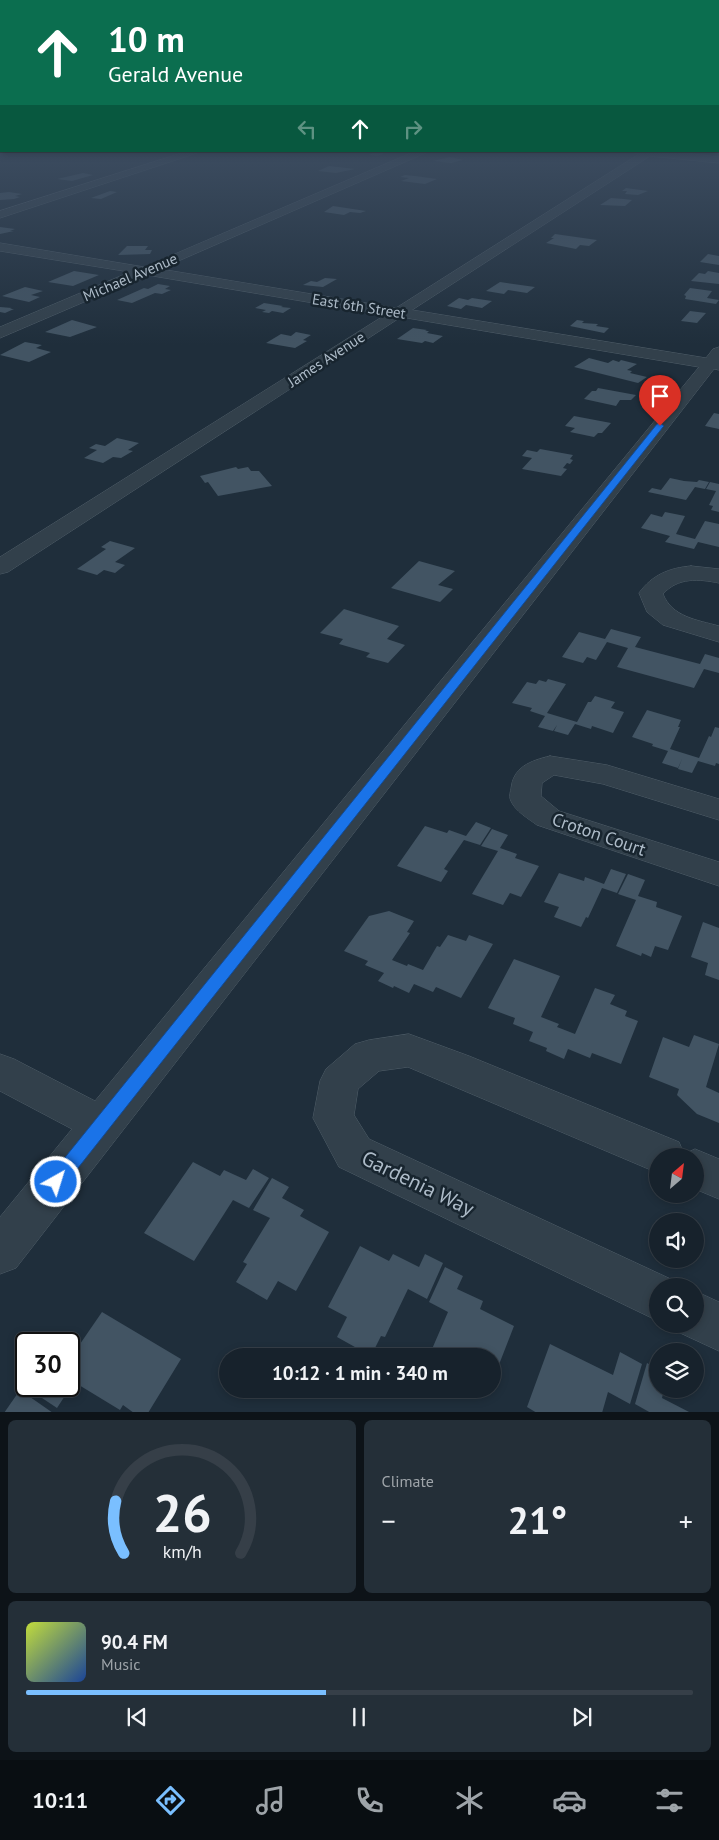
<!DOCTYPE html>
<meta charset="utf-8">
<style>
body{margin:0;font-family:"PT Sans",sans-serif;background:#242f38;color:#f1f3f6;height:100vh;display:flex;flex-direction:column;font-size:19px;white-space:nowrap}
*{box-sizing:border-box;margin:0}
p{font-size:16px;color:#9ea4a9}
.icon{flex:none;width:28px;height:28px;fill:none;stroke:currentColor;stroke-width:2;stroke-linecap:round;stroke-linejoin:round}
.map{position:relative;height:1412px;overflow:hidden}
.details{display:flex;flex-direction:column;gap:8px;padding:8px;background:#0d1318;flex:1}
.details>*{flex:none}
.guide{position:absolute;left:0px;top:0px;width:720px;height:152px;box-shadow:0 2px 8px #0003,0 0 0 1px #363f48;background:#0b6e4f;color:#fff;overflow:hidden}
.needle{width:32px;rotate:28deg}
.buttons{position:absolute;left:649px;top:1148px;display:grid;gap:10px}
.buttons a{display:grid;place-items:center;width:55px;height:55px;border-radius:50%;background:#17222c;box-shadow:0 2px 8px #0003,0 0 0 1px #363f48;font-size:25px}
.speed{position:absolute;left:15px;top:1332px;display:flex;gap:10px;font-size:25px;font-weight:700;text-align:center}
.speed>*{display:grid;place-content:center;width:65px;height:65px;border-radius:50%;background:#17222c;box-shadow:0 2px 8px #0003,0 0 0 1px #363f48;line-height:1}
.speed .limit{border:2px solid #111;border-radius:8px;background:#fff;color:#111}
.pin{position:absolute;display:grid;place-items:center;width:42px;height:42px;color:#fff;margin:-51px -21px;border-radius:50% 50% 50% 0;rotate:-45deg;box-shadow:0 0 5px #0007}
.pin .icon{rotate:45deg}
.me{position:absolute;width:55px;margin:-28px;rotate:39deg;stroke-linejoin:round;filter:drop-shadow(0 0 4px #0008)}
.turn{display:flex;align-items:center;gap:18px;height:105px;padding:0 25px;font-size:22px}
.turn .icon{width:65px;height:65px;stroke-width:2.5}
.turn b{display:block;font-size:35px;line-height:42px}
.lanes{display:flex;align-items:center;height:48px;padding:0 25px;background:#0003;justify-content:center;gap:25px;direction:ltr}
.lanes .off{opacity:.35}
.big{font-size:38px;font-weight:700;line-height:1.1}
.details .tile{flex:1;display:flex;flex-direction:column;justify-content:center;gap:8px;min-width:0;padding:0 18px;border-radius:8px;background:#242f38}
.details .dial{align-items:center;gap:0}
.dial svg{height:130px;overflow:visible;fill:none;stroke:#363f48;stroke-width:7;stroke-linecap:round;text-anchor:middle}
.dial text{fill:#f1f3f6;stroke:none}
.song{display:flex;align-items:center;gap:15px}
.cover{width:60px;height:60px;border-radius:8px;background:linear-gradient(135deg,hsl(70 70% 55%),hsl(220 70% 35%))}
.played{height:5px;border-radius:2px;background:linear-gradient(90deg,#7abfff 45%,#363f48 45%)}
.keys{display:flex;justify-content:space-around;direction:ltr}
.heat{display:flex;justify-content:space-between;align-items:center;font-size:28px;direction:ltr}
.details .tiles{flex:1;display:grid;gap:8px;grid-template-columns:1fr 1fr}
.tile:last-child{grid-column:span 2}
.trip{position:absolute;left:219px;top:1348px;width:282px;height:50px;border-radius:25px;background:#17222c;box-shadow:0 2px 8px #0003,0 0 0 1px #363f48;font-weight:700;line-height:50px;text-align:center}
.menu{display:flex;height:80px;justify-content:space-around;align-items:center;background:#090e12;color:#9ea4a9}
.menu .icon{width:35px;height:35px}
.menu .current{color:#7abfff}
.menu b{font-size:22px;color:#f1f3f6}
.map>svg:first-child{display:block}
</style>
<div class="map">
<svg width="719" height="1413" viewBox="0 0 719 1413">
<rect width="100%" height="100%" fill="#1f2e3b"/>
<path fill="#425463" d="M 369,151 L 389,151 L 378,156 L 369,155 L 373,153 Z
M 450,157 L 463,160 L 451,163 L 433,161 Z
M 329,166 L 355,169 L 336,173 L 318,171 Z
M 83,173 L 93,175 L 72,181 L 57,179 Z
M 405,175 L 415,176 L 437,179 L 425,184 L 401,181 L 409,178 L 400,177 Z
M 626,188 L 641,190 L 648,191 L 638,195 L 625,194 L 627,191 L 622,191 Z
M 110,191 L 117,192 L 101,199 L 91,198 Z
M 9,192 L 22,194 L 15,196 L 20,197 L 14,199 L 0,200 L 0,193 Z
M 611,198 L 624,199 L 632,200 L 625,206 L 600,205 Z
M 333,206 L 366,211 L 360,213 L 350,212 L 344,215 L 324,212 Z
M 0,227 L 15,229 L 10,231 L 14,231 L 0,234 Z
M 555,234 L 597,240 L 589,246 L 580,245 L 576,249 L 546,243 L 554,238 L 551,238 Z
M 127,246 L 148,246 L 145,250 L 152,250 L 150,254 L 118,255 Z
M 708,254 L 719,256 L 719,265 L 700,262 Z
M 74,271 L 99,275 L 73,286 L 48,282 Z
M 708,271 L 719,273 L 719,284 L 691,281 L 699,273 L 705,274 Z
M 325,278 L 337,279 L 323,287 L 303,285 L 311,281 L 317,282 Z
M 500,282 L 535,287 L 527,293 L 508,290 L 504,294 L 486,291 Z
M 158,284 L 170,286 L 165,289 L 171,290 L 162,294 L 155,293 L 132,303 L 117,300 L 144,288 L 148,289 Z
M 25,287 L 43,291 L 31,295 L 40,297 L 29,302 L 2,296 Z
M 690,288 L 712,291 L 707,298 L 719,300 L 716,304 L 685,299 L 686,296 L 684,295 Z
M 459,298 L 468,300 L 472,298 L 492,301 L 482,308 L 466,305 L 461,309 L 447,306 Z
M 264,303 L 283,306 L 281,307 L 291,308 L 283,313 L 272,311 L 269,313 L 262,312 L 266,310 L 255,308 Z
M 0,307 L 12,308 L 10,309 L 14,309 L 5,313 L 0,312 Z
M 690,311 L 706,313 L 697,323 L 681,321 Z
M 72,320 L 97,327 L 70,337 L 45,332 Z
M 577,320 L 584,321 L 582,323 L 598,324 L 596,326 L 609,328 L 604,333 L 570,326 Z
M 413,328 L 427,330 L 425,331 L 429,331 L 427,333 L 443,336 L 433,343 L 425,341 L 422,343 L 397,339 Z
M 296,332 L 311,335 L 303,340 L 307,341 L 295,348 L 266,343 L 281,334 L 291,336 Z
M 25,342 L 42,345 L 36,348 L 51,352 L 29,362 L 0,355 Z
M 589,358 L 608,363 L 613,360 L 619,362 L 621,360 L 637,364 L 627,370 L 632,371 L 630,373 L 647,377 L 638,383 L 574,367 Z
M 598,388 L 636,395 L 631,400 L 620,400 L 616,406 L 584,399 L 592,391 L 596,391 Z
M 714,413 L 719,414 L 719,429 L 705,426 Z
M 574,416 L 611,423 L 602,433 L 598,433 L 594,437 L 570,432 L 575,428 L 565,426 Z
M 117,438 L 139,443 L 128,450 L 133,451 L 121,458 L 113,457 L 103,463 L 84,458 L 97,450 L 89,448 L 96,444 L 105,446 Z
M 540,449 L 573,455 L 570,459 L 573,460 L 570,464 L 567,463 L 563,468 L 567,469 L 561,476 L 522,469 L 532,458 L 522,456 L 527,450 L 537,452 Z
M 236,467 L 238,469 L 248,467 L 251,471 L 259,471 L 272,486 L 218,496 L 208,482 L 205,483 L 200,476 Z
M 670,478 L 684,481 L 697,482 L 699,480 L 709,482 L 705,489 L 695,487 L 686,500 L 648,492 L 652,488 L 661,490 Z
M 710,482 L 719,484 L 719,512 L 711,510 L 713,506 L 709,505 L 716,491 L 706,489 Z
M 665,512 L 685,516 L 676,534 L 695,539 L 705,521 L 719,524 L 719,547 L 698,542 L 694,549 L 665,542 L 670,536 L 641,528 L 651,514 L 662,517 Z
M 110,541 L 135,548 L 115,562 L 125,565 L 115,573 L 104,570 L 97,575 L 77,569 L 106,549 L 101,547 Z
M 419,561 L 455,571 L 438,585 L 453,589 L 440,602 L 391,588 Z
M 344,609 L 399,626 L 387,639 L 405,645 L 388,663 L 366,657 L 370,653 L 339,644 L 343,639 L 320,633 Z
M 611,629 L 641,637 L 635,647 L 700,664 L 705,654 L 719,658 L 719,673 L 704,669 L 694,688 L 617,667 L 628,648 L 607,642 L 596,660 L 587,657 L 583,663 L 562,657 L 579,632 L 605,639 Z
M 548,679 L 566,684 L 547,713 L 577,722 L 588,702 L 591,702 L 595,696 L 615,702 L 611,708 L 624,712 L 613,733 L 592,726 L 591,729 L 575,724 L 568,735 L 554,731 L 557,725 L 553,731 L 538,727 L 545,716 L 530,711 L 532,708 L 512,703 L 527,682 L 536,684 L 539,680 L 546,682 Z
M 647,710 L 681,720 L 678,727 L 680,727 L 670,749 L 699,758 L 709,736 L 711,737 L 715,727 L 719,728 L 719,764 L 716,763 L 715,766 L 698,761 L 692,773 L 678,769 L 682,759 L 678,768 L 662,763 L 668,751 L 652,746 L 653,744 L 632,737 Z
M 476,822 L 491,828 L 480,845 L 464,840 L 444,869 L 448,871 L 441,882 L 397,866 L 425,826 L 447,833 L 449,830 L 466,836 Z
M 492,829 L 508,835 L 500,848 L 517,854 L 515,858 L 539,866 L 521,897 L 510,893 L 503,905 L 472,894 L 498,851 L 481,846 Z
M 611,869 L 626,874 L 617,893 L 602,888 L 588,918 L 586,917 L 581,927 L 554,917 L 559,907 L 544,902 L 559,873 L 584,881 L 585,877 L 604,884 Z
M 628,874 L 645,880 L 638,896 L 657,902 L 656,907 L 682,916 L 668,950 L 655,946 L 651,957 L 642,953 L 641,956 L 616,946 L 636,900 L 618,894 Z
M 389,911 L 414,921 L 407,932 L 410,933 L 392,960 L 407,966 L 408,964 L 423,970 L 437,946 L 440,947 L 448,935 L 466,941 L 469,935 L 493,944 L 461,998 L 436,987 L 433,992 L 414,984 L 409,993 L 394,986 L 393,988 L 378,981 L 384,973 L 365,965 L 368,961 L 344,951 L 369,916 Z
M 703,922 L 719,928 L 719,980 L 705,975 L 708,963 L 691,957 Z
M 514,959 L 560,976 L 541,1017 L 559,1024 L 557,1027 L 575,1034 L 595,988 L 615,995 L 610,1004 L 627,1011 L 625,1016 L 638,1021 L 621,1064 L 592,1053 L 590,1058 L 568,1049 L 564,1059 L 546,1051 L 547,1048 L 529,1041 L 533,1032 L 513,1024 L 515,1018 L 488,1008 Z
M 694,1035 L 719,1044 L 706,1087 L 719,1093 L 719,1123 L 697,1114 L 677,1095 L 679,1089 L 649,1077 L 663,1037 L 689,1047 Z
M 193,1162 L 220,1176 L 224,1170 L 246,1180 L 253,1169 L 269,1178 L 249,1208 L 233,1200 L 194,1261 L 144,1233 Z
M 272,1178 L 289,1187 L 282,1198 L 304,1210 L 300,1216 L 329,1232 L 296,1291 L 278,1281 L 267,1300 L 236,1282 L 247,1264 L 243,1262 L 270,1218 L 253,1210 Z
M 360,1246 L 389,1261 L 393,1254 L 419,1267 L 425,1254 L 443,1263 L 427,1299 L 408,1289 L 385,1337 L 381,1336 L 371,1356 L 337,1337 L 347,1317 L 328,1307 Z
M 445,1267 L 463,1276 L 457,1289 L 483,1301 L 480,1309 L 514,1326 L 493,1380 L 492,1356 L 429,1356 L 448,1312 L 429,1302 Z
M 102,1312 L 181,1359 L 148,1413 L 134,1413 L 123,1405 L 120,1410 L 74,1382 L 57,1408 L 24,1386 L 26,1382 L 26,1386 L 69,1386 L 69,1350 L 75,1340 L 80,1344 Z
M 550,1344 L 613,1375 L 620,1352 L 642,1364 L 630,1404 L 608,1392 L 602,1413 L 537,1413 L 527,1407 Z
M 647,1363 L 658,1369 L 658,1389 L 664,1389 L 662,1398 L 691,1413 L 651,1413 L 635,1404 Z
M 427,1389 L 450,1389 L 446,1398 Z
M 20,1390 L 53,1413 L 4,1413 Z"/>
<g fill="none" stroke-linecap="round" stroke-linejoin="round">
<defs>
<path id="minor" d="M 188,151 L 203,151 L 0,218 L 0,211 Z
M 416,151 L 430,151 L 160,269 L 396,308 L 639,154 L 629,151 L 664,151 L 719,157 L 719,163 L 650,156 L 412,310 L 706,358 L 713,349 L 719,347 L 719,370 L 714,369 L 16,1268 L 0,1274 L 0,1217 L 72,1129 L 0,1091 L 0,1054 L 14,1059 L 95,1101 L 699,367 L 401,317 L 8,572 L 0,574 L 0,557 L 385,315 L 147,275 L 0,338 L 0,327 L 130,272 L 0,251 L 0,243 L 144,267 Z
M 691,566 L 719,569 L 719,583 C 699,579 678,577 663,594 C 672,617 697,620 719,626 L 719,642 L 663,625 L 647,612 L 639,593 C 652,575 669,568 691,566 Z
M 550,756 L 607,765 L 719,799 L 719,820 L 603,784 L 554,775 L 542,783 L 541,796 L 559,811 L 719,862 L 719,886 L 537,825 C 529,819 515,811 511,801 C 509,797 510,793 511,789 C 513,767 530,761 550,756 Z
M 409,1034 L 469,1056 L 679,1142 L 684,1154 L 695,1149 L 719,1159 L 719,1199 L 695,1189 L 695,1156 L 658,1156 L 658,1173 L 408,1067 L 379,1071 L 358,1089 L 354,1115 L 369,1139 L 675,1281 L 676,1286 L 658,1286 L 658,1321 L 339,1167 L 313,1118 L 320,1081 L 326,1069 L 355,1044 L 369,1040 Z
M 695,1291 L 719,1302 L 719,1351 L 678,1332 L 675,1324 L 695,1324 Z"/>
</defs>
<use href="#minor" stroke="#505e69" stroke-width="1"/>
<use href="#minor" fill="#32404b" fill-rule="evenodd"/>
</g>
<linearGradient id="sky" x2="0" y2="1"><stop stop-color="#111920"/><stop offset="0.43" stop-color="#3c4c60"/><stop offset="1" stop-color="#3c4c60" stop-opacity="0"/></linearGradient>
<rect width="719" height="345" fill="url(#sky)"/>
<path fill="#1a73e8" stroke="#114b97" d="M 660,423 L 664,426 L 663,427 L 63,1187 L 56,1190 L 50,1187 L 48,1182 L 50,1176 L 657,424 Z"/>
<g text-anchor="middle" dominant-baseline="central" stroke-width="5" stroke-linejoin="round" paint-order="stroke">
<g font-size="15" fill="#adbbc8" stroke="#18252f">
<text transform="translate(130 277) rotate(-23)">Michael Avenue</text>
<text transform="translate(359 306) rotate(9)">East 6th Street</text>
<text transform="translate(326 359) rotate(-33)">James Avenue</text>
</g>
<g font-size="18" fill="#adbbc8" stroke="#18252f">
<text transform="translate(599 834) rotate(19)">Croton Court</text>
</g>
<g font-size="21" fill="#adbbc8" stroke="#18252f">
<text transform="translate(418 1183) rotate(26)">Gardenia Way</text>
</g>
</g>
</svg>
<div class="buttons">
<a><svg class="needle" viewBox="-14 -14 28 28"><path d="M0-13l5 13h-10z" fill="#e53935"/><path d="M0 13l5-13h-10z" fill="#9ea4a9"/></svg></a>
<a><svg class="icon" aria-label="sound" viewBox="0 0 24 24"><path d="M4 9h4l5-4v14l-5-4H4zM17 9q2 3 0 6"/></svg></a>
<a><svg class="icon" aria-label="search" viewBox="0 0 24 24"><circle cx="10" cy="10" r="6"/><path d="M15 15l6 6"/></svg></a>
<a><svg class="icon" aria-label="layers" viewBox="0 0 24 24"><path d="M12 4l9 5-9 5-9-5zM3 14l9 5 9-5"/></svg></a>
</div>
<div class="speed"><div class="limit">30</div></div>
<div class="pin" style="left:660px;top:426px;background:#d93025"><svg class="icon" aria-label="arrive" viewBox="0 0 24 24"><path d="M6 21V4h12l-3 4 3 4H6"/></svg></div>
<svg class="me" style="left:56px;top:1182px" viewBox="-20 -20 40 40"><circle r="17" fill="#1a73e8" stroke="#fff" stroke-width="3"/><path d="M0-11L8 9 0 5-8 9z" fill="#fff"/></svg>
<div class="trip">10:12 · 1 min · 340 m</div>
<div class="guide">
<div class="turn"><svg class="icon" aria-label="ahead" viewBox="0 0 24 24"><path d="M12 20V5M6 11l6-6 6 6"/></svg><div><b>10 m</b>Gerald Avenue</div></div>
<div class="lanes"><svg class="icon off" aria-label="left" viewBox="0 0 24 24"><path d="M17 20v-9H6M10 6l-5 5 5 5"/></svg><svg class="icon" aria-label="ahead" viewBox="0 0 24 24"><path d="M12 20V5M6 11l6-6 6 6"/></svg><svg class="icon off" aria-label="right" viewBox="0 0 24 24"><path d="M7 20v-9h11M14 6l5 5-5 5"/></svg></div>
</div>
</div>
<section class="details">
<div class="tiles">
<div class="tile dial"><svg viewBox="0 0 100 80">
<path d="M14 69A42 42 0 1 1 86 69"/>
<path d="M14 69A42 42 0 0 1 9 37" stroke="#7abfff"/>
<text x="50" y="56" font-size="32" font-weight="700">26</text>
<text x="50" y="72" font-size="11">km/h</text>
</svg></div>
<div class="tile"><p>Climate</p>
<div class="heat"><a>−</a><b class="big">21°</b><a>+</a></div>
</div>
<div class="tile">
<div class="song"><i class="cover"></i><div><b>90.4 FM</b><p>Music</p></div></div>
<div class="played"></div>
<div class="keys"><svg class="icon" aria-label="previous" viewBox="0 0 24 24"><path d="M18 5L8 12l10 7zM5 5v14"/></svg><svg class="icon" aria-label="pause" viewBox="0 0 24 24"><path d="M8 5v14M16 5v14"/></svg><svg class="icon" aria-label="next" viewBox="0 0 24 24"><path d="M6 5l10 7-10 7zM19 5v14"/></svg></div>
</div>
</div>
</section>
<nav class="menu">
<b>10:11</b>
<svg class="icon current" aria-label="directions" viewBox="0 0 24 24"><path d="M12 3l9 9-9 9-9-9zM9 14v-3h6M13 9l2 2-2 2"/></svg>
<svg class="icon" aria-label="music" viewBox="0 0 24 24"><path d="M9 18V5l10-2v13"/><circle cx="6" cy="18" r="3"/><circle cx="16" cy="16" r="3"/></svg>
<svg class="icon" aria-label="phone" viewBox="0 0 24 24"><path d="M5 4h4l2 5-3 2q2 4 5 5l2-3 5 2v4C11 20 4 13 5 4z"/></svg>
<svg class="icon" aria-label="climate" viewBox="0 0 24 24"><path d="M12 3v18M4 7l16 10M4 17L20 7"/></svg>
<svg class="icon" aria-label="car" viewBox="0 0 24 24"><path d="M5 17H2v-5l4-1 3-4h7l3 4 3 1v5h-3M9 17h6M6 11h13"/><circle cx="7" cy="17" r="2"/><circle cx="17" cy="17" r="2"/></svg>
<svg class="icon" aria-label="filters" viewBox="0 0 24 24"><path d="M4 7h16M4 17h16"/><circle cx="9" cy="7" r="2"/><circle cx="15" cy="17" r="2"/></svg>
</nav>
